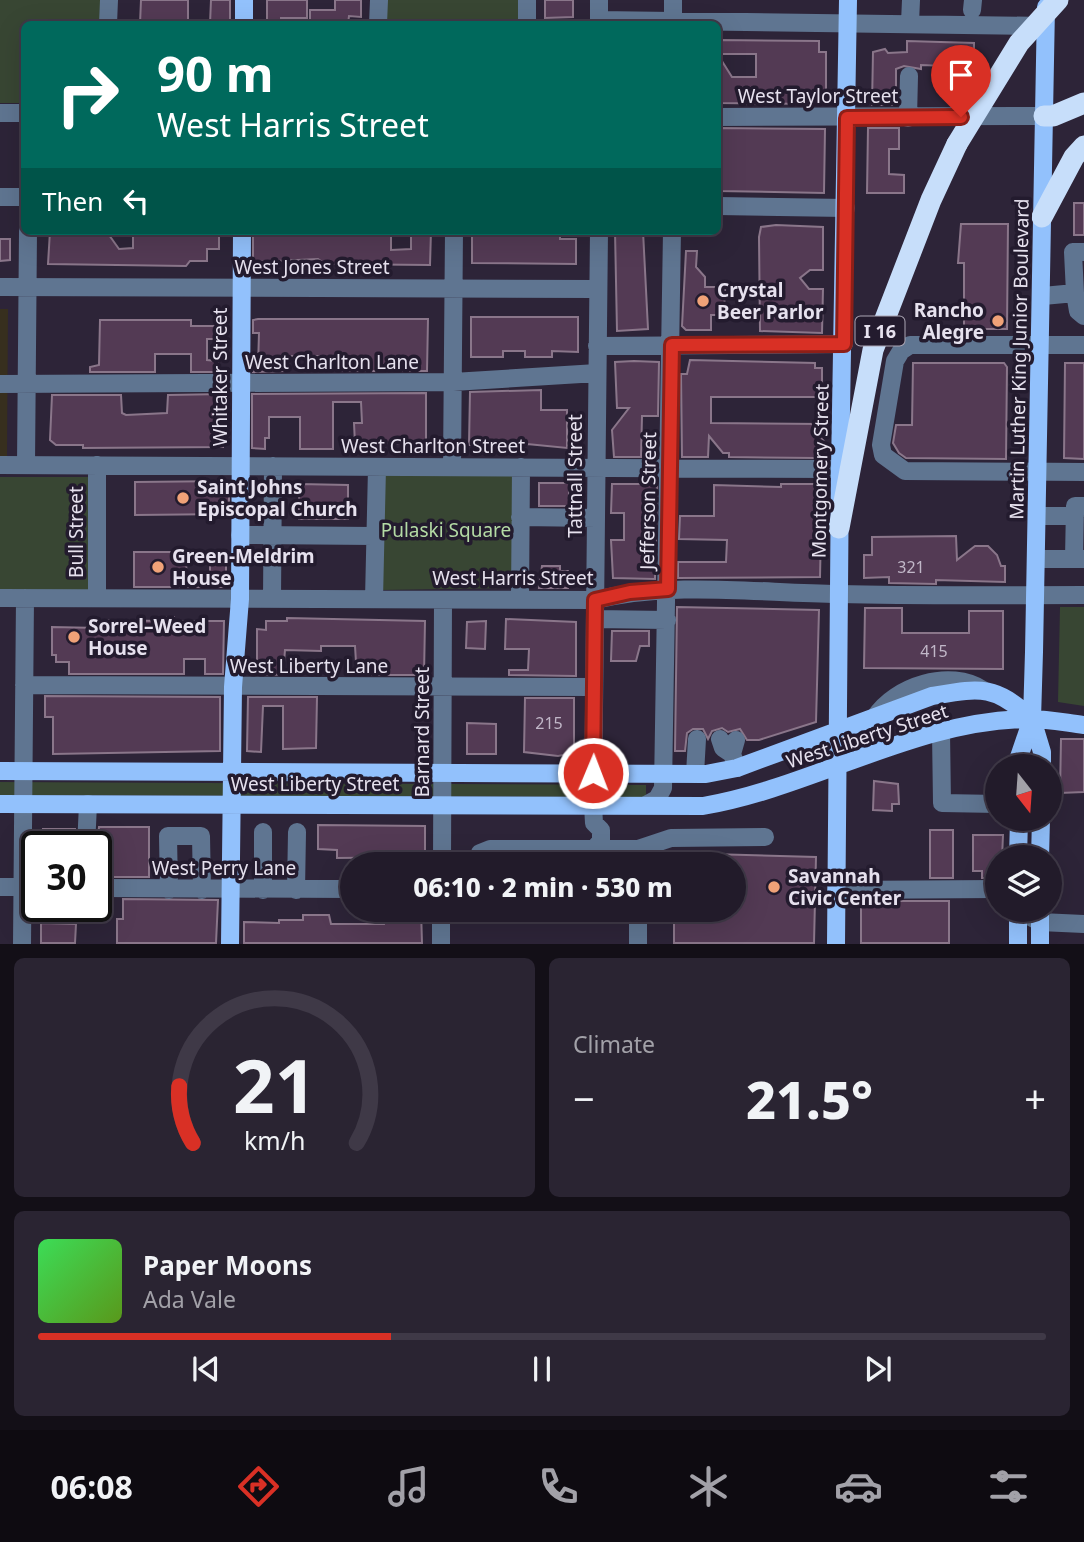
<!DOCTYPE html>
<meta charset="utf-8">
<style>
body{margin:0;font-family:"Noto Sans",sans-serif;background:#2a2432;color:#f1f3f6;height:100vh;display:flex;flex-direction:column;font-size:26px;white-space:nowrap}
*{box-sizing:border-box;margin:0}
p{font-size:23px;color:#a2a1a8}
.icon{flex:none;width:38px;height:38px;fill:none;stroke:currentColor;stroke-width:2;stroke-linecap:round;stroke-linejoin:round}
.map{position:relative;height:944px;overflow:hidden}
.details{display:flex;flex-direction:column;gap:14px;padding:14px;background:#130f17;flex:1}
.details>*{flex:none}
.top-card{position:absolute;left:21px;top:21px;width:700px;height:214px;border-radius:10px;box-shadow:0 7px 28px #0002,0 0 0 2px #3f3947;background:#00695c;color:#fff;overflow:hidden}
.needle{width:46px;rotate:163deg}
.fabs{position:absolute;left:985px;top:754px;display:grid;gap:14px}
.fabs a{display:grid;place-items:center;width:77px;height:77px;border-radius:50%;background:#221b2a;box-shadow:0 7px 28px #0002,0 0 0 2px #3f3947;font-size:35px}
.speed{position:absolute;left:21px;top:831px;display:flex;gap:14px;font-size:35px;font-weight:700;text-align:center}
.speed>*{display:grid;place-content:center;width:91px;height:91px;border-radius:50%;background:#221b2a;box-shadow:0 7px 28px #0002,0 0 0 2px #3f3947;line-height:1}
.speed .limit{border:4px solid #111;border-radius:10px;background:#fff;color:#111}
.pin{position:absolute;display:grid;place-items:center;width:60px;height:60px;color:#fff;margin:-72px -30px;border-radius:50% 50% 50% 0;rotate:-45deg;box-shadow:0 0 7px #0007}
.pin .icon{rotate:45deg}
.me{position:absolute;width:77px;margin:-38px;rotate:1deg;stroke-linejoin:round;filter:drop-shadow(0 0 5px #0008)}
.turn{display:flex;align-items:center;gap:24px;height:147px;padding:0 21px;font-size:32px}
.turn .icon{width:91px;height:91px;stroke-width:2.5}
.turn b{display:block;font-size:49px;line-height:60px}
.then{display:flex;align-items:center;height:66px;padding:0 21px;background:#0003;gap:14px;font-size:26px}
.big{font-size:52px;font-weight:800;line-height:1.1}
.details .widget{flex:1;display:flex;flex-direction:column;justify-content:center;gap:10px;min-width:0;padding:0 24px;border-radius:10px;background:#2a2432}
.details .dial{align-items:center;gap:0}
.dial svg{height:182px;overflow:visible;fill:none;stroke:#3f3947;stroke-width:7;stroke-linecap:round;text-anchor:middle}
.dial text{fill:#f1f3f6;stroke:none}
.song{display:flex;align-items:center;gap:21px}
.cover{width:84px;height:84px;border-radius:10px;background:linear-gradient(135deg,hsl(130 70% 55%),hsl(90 70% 35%))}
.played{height:7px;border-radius:4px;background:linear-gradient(90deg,#d93025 35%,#3f3947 35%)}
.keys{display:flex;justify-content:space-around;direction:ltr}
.heat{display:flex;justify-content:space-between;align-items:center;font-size:38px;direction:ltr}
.details .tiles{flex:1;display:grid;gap:14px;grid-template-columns:1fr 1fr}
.widget:last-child{grid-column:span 2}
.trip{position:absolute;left:340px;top:852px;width:406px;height:70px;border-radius:35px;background:#221b2a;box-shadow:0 7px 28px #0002,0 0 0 2px #3f3947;font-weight:800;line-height:70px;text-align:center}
.tabs{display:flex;height:112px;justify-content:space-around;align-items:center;background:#0e0b11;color:#a2a1a8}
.tabs .icon{width:49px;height:49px}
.tabs .on{color:#d93025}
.tabs b{font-size:32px;color:#f1f3f6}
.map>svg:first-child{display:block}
</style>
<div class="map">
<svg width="1084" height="944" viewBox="0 0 1084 944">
<rect width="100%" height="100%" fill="#2d2438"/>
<path fill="#372f1e" d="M 0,309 L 8,309 L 7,456 L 0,456 Z"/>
<path fill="#384633" d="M 0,0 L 101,0 L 100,24 L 24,24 L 24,103 L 0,103 Z
M 386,0 L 522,0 L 521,24 L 385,24 Z
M 512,469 L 513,588 L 381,590 L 379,471 Z
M 0,477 L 91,477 L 91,591 L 0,591 Z
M 1060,607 L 1084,607 L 1084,706 L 1058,702 Z
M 0,782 L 646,785 L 646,797 L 0,795 Z"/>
<path fill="#533a54" stroke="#8a768a" stroke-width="2" d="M 141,0 L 188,0 L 188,24 L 140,24 Z
M 211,0 L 230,0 L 230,24 L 210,24 Z
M 267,0 L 307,0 L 307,18 L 281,18 L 281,24 L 267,24 Z
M 335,0 L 361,0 L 361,17 L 349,16 L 348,24 L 310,24 L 310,10 L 335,10 Z
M 545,0 L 573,0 L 573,17 L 545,18 Z
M 718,40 L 819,41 L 819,52 L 826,52 L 826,104 L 718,103 L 720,58 L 732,77 L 756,77 L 756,54 L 718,54 Z
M 907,41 L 974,43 L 974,67 L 921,65 L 921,69 L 904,66 L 896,69 L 896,105 L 872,105 L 873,52 L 885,49 L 888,53 L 907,52 Z
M 718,128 L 825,129 L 824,193 L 718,191 Z
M 868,128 L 899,128 L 899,149 L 889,149 L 889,174 L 904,175 L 904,193 L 867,193 Z
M 1074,203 L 1084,203 L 1084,235 L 1074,235 Z
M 961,224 L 1008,224 L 1007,329 L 964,329 L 964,263 L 958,263 Z
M 776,225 L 823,227 L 823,270 L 810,270 L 800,278 L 809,289 L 823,289 L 822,333 L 760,331 L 759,237 L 761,227 Z
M 50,231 L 97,231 L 97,235 L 109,235 L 119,249 L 133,248 L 133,231 L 207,231 L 207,234 L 219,234 L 219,249 L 207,249 L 207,261 L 190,261 L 186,266 L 48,264 Z
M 253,231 L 340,231 L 339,236 L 391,236 L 391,250 L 411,249 L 411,231 L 431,231 L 430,265 L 325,264 L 318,259 L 253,262 Z
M 472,231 L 560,233 L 560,239 L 576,239 L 576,264 L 472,263 Z
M 615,231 L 643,231 L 648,329 L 617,331 Z
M 0,239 L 10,239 L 10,260 L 0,261 Z
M 686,251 L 697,251 L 696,267 L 705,277 L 705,287 L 725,287 L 724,315 L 711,315 L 711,330 L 686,330 L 682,326 Z
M 471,317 L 578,317 L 578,352 L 552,351 L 552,357 L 525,357 L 525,351 L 503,351 L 503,357 L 471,357 Z
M 258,319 L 428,319 L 427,371 L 337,371 L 337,360 L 321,359 L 321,356 L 284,356 L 284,371 L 253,372 L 253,366 L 258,366 L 259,333 L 253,333 L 253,320 Z
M 100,320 L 191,320 L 191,326 L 219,326 L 219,339 L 207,339 L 207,360 L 218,361 L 218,372 L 191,372 L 191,354 L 155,354 L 155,372 L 90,372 L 90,367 L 99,365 Z
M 690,360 L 815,363 L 815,368 L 822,368 L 822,397 L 711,397 L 711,423 L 821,424 L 821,437 L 825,443 L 821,445 L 821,454 L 815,454 L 815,458 L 729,457 L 729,453 L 723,453 L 709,436 L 708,457 L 682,457 L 681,374 L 687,374 Z
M 634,361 L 659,362 L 658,416 L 642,416 L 641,457 L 614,457 L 612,430 L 629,408 L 617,408 L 615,362 Z
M 913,363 L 1004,363 L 1007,367 L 1006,459 L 906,458 L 899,453 L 893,443 L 896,425 L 912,425 Z
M 1065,363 L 1084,363 L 1084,459 L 1064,458 Z
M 541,390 L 541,410 L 567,410 L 567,448 L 527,444 L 469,445 L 470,392 Z
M 426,393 L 426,449 L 403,449 L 403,443 L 355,444 L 354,423 L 362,423 L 361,402 L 333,402 L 333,449 L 300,449 L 300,417 L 269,417 L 269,438 L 265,438 L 265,449 L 252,448 L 252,394 Z
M 223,394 L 223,447 L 83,448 L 83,445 L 56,445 L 50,440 L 52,395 L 121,395 L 122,413 L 126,415 L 167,413 L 168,395 Z
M 229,481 L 229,514 L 135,515 L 135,482 Z
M 539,483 L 569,483 L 569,506 L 539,506 Z
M 299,484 L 348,485 L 348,519 L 299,519 Z
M 612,484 L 657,484 L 655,579 L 613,578 L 611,540 L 624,540 L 624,513 L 611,513 Z
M 781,484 L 822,484 L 820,577 L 678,578 L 678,562 L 726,562 L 727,540 L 679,539 L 680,516 L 714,516 L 714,485 L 781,487 Z
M 956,536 L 957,560 L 975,546 L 988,546 L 997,555 L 1001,566 L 1005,566 L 1005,582 L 936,580 L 936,584 L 889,583 L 889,577 L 864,578 L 864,555 L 872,555 L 872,537 Z
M 134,552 L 187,552 L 186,574 L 210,574 L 210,565 L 226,565 L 226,587 L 134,587 Z
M 542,566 L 560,566 L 560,571 L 568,571 L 568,588 L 539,588 Z
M 677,607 L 819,610 L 816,722 L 759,740 L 747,740 L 740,729 L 728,732 L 722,728 L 712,731 L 708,739 L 703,729 L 693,729 L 687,733 L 685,751 L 675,751 Z
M 865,608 L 902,608 L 902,633 L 969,633 L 969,611 L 1003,611 L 1003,669 L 864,668 Z
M 163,617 L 174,617 L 174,621 L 224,621 L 223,674 L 205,674 L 205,659 L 184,659 L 184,674 L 69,674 L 69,662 L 56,662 L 56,655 L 52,655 L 52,627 L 100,628 L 100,620 L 163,621 Z
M 287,618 L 425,621 L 424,675 L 367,675 L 367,663 L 356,662 L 355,646 L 321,646 L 321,651 L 285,650 L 283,675 L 252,674 L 248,664 L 257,664 L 257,629 L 266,630 L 266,621 L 287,621 Z
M 506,619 L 576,622 L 576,676 L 509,675 L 509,670 L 528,670 L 529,649 L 505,649 Z
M 486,621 L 485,649 L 466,648 L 467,622 Z
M 612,631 L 649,631 L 649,646 L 640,646 L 636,661 L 611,661 Z
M 45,696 L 220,697 L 220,751 L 53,754 L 53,717 L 45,717 Z
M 248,697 L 317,697 L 316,748 L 283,749 L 283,706 L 263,706 L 261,752 L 247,751 Z
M 525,698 L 574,698 L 574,753 L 558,756 L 524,752 Z
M 467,723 L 496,724 L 496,754 L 467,754 Z
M 1061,739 L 1084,739 L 1084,792 L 1060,793 Z
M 874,781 L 898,784 L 899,804 L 892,804 L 892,811 L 873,810 Z
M 318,825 L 425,826 L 425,857 L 337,858 L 337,850 L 318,849 Z
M 99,827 L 149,827 L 149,877 L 113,877 L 113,858 L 96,858 Z
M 43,829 L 75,829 L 75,847 L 43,847 Z
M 930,830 L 953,830 L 953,878 L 930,878 Z
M 973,835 L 1003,835 L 1002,858 L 998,858 L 998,878 L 982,878 L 982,871 L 973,871 Z
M 674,853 L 816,857 L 814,943 L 674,943 L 674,910 L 733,910 L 733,864 L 674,864 Z
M 123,899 L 218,900 L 216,943 L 117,943 L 117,919 L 123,919 Z
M 861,901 L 949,901 L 949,943 L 861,943 Z
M 386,910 L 421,910 L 422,943 L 244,943 L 244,922 L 279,923 L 279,920 L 303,920 L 303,915 L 329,915 L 331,924 L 384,924 Z
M 41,923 L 76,924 L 75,943 L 41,943 Z"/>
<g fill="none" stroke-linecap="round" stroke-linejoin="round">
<path stroke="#5f7591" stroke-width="18" d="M 972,10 L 973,0
M 599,20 L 1044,26
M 910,23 L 911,0
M 108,24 L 109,0
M 378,24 L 379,0
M 527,24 L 527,0
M 599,24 L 599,0
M 673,24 L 673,0
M 0,113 L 24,113
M 718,117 L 1044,116
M 908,118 L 909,76
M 0,197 L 24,197
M 718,206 L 846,208
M 0,287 L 597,289
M 1075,293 L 1078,311 L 1084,316
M 1043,296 L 1075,293 L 1073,252 L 1084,252
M 1084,345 L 910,345 L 901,351 L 895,361 L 881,445 L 883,455 L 905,471 L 1084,472
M 597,346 L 844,344
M 0,384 L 453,382 L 597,373
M 0,465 L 840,469
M 26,465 L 28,231
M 452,467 L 454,231
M 1038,516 L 1075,516
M 520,517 L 596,518
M 240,535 L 374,536
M 1037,559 L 1084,559
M 1074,559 L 1075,506 L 1084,506
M 0,598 L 595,600 C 675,581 757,593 839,594 C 921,596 1002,595 1084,595
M 97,598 L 97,465
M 272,599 L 273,466
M 374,599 L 377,468
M 520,600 L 521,467
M 595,619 L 667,620
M 24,685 L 594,687
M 875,717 C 895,686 950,668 983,690
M 941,732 L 942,803 L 998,804
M 720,739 L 723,748 L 732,754
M 736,740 L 732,754 L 737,768
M 695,774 L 697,739
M 646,805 L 657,799 L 663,788 L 672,231
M 86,847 L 88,804
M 594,849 L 601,841 L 601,830 L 594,823 L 593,805 L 599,231
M 638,849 L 671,838 L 765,837
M 442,864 L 443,600
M 480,864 L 480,853 L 490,849 L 638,849 L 638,864
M 0,887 L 37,887
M 96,888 L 352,889
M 169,890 L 168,836 L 201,836 L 202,890
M 263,890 L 263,832
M 296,890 L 297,832
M 836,890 L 998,889
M 638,910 L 638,944
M 1018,910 L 1040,922 L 1084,924
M 22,944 L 25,598
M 441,944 L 441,910"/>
<path stroke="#92c1fc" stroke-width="18" d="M 244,24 L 244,0
M 1032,719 L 1042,752 L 1042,766
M 1019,766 L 1019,757 L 1032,719 L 1034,652 L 1046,7
M 0,771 L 706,774 L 737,768 L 932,696 C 980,688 994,684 1032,719
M 0,804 L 703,806 C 814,787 917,719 1031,719 C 1048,719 1067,723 1084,725
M 1018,858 L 1019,819
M 1040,858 L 1041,819
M 1018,910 L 1018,944
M 230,944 L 233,687 L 240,599 L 242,231
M 836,944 L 840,469 L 848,0
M 1040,944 L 1040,910"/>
<path stroke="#c7defa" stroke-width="21" d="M 1044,116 L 1053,116 L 1084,103
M 1042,217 L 1074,157 L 1084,146
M 839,528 L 873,350 L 931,200 L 957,144"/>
<path stroke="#c7defa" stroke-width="21" d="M 957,144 L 1019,43 L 1058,0"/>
</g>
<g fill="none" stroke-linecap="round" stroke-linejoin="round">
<defs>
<path id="route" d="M 593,773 L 595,600 L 630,592 L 668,589 L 672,345 L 844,344 L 847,118 L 961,117"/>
</defs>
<use href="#route" stroke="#8d1f18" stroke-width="18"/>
<use href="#route" stroke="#d93025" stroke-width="12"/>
</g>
<g fill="#f0a278" stroke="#231b2e" stroke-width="2.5">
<circle cx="703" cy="301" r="7"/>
<circle cx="998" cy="321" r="7"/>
<circle cx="183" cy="498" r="7"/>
<circle cx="158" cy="567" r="7"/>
<circle cx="74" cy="637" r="7"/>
<circle cx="774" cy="887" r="7"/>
</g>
<g text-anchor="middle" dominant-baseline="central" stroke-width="7" stroke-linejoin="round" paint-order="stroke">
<g font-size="16" fill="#c1b7c8">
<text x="911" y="567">321</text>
<text x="934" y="651">415</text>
<text x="549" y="723">215</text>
</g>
<rect fill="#231b2e" stroke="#aca6b4" stroke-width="2" x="855.5" y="316.5" width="49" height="29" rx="5"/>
<g font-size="18" font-weight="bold" fill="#e6e1ee">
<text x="880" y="331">I 16</text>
</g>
<g font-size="19" fill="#e6e1ee" stroke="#231b2e">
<text x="818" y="96">West Taylor Street</text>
<text x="312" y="267">West Jones Street</text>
<text transform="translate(1019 359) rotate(-89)">Martin Luther King Junior Boulevard</text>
<text x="332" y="362">West Charlton Lane</text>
<text transform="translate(220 377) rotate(-90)">Whitaker Street</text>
<text x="433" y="446">West Charlton Street</text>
<text transform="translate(820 471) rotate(-89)">Montgomery Street</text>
<text transform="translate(575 476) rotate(-90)">Tattnall Street</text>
<text transform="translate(648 501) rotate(-89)">Jefferson Street</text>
<text transform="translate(76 532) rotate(-90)">Bull Street</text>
<text x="513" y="578">West Harris Street</text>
<text x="309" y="666">West Liberty Lane</text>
<text transform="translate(422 732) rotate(-90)">Barnard Street</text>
<text transform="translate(867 736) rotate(-18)">West Liberty Street</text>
<text x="315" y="784">West Liberty Street</text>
<text x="224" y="868">West Perry Lane</text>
</g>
<g font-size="19" font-weight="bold" fill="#e6e1ee" stroke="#231b2e" text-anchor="start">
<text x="717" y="290">Crystal<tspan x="717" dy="22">Beer Parlor</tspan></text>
<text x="984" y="310" text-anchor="end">Rancho<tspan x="984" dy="22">Alegre</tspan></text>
<text x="197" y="487">Saint Johns<tspan x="197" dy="22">Episcopal Church</tspan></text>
<text x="172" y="556">Green-Meldrim<tspan x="172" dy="22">House</tspan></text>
<text x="88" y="626">Sorrel–Weed<tspan x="88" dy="22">House</tspan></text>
<text x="788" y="876">Savannah<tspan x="788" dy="22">Civic Center</tspan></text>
</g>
<g font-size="19" fill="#b4dba5" stroke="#231b2e">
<text x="446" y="530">Pulaski Square</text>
</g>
</g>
</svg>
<div class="fabs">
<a><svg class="needle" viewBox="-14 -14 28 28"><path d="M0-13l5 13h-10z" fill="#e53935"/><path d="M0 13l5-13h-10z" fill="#a2a1a8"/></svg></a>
<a><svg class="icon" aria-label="layers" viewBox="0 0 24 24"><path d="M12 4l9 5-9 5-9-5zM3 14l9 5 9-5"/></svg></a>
</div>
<div class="speed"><div class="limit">30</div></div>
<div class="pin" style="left:961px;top:117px;background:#d93025"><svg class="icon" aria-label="arrive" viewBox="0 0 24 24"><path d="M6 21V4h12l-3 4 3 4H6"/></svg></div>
<svg class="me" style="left:593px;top:773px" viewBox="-20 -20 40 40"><circle r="17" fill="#d93025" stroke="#fff" stroke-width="3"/><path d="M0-11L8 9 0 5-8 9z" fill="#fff"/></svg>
<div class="trip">06:10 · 2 min · 530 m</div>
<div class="top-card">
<div class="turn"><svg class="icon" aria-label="right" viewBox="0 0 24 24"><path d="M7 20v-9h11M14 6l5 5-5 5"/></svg><div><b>90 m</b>West Harris Street</div></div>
<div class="then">Then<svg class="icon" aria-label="left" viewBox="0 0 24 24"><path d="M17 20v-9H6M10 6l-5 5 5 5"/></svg></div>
</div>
</div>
<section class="details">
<div class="tiles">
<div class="widget dial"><svg viewBox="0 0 100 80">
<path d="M14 69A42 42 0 1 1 86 69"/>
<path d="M14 69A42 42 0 0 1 8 44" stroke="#d93025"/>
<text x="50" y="56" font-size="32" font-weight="700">21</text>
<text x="50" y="72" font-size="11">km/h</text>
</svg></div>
<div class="widget"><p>Climate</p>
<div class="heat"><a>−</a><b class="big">21.5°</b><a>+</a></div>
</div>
<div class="widget">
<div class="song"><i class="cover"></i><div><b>Paper Moons</b><p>Ada Vale</p></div></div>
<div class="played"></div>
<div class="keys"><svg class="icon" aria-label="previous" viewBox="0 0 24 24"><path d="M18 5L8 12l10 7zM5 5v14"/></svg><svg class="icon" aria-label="pause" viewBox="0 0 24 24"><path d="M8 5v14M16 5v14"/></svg><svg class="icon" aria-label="next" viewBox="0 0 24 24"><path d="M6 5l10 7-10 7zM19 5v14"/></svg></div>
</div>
</div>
</section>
<nav class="tabs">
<b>06:08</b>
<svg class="icon on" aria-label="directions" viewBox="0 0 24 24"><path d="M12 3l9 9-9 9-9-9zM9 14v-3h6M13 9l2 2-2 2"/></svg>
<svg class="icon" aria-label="music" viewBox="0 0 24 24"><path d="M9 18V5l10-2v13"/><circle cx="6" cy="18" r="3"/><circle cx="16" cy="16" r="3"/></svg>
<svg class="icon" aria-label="phone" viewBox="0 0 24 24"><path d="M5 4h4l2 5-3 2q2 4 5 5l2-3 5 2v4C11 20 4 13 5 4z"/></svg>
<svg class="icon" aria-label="climate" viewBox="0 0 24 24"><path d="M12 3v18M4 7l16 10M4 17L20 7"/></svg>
<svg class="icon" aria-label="car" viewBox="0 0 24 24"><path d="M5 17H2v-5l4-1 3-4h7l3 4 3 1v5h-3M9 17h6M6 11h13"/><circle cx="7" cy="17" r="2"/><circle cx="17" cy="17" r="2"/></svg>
<svg class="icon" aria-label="filters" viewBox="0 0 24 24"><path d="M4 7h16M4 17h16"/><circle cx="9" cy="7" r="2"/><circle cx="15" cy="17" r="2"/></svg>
</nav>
